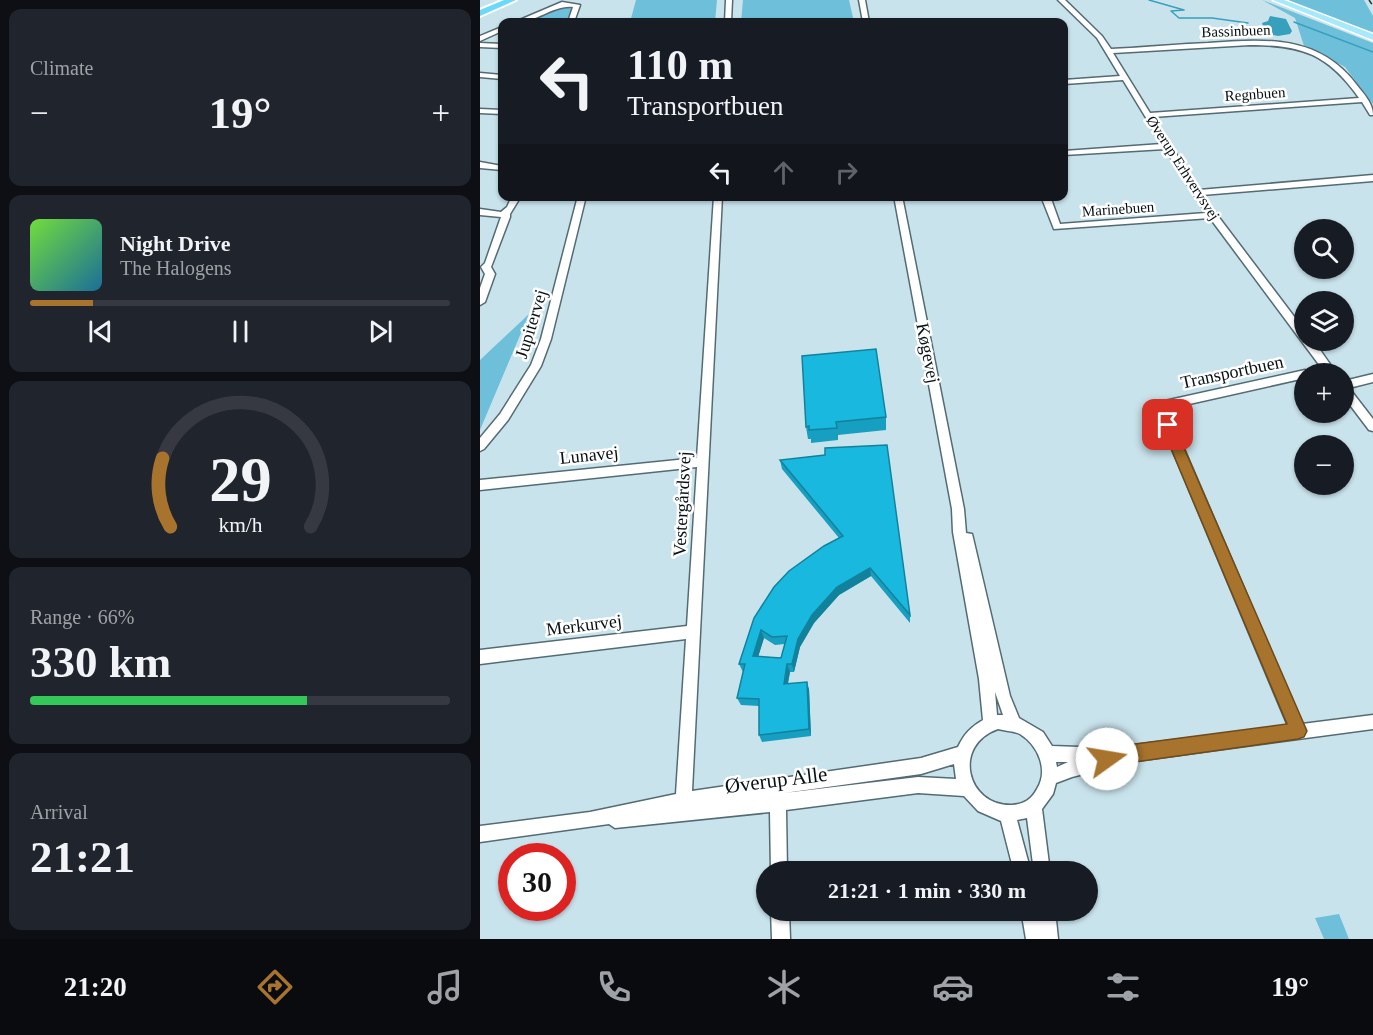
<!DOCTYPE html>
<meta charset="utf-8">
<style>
body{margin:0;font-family:Georgia,serif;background:#20242c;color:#f1f3f6;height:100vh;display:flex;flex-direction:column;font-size:22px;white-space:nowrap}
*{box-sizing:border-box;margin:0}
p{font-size:20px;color:#9ea1a6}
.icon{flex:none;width:33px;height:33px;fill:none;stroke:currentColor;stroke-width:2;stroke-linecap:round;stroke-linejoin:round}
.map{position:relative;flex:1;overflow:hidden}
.sheet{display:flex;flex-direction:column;gap:9px;padding:9px;background:#0d0f14;width:480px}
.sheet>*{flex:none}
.guide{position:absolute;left:18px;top:18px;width:570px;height:183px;border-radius:12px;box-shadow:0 2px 4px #0004;background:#171b24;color:#f1f3f6;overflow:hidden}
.buttons{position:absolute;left:814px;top:219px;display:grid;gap:12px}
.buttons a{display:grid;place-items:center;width:60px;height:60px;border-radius:50%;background:#171b24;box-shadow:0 2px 4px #0004;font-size:30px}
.speed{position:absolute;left:18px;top:843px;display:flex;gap:12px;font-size:30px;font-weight:700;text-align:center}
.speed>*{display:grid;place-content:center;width:78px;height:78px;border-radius:50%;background:#171b24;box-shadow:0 2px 4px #0004;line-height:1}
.speed .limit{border:9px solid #d22;background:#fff;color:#111}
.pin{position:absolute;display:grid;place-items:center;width:51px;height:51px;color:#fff;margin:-26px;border-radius:12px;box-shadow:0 3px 9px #0006}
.me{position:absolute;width:66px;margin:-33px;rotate:77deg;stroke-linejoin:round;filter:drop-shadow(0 0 4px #0008)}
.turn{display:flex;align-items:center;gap:21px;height:126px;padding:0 30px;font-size:27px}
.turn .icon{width:78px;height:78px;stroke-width:2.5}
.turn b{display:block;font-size:42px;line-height:51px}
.lanes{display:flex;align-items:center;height:57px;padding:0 30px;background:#0003;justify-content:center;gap:30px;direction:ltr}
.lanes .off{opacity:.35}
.big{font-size:45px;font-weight:700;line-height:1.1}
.sheet .tile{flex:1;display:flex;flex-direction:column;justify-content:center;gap:9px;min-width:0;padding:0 21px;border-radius:12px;background:#20242c}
.sheet .dial{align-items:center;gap:0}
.dial svg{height:156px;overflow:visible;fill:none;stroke:#363941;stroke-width:7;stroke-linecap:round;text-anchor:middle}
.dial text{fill:#f1f3f6;stroke:none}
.song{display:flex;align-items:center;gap:18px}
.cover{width:72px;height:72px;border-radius:9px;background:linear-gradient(135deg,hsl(100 70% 55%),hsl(200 70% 35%))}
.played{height:6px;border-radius:3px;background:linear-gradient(90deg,#a8732c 15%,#363941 15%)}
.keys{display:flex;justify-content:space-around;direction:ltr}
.heat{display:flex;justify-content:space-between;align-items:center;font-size:33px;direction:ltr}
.charge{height:9px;border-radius:4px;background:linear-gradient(90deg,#34c759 66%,#363941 0)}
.trip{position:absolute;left:276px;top:861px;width:342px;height:60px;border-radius:30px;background:#171b24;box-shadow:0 2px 4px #0004;font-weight:700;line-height:60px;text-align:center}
.dock{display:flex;height:96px;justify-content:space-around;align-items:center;background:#090b0e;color:#9ea1a6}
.dock .icon{width:42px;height:42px}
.dock .current{color:#a8732c}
.dock b{font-size:27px;color:#f1f3f6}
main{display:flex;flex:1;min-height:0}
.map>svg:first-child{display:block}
</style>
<main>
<section class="sheet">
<div class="tile"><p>Climate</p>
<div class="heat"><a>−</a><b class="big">19°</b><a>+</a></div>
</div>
<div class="tile">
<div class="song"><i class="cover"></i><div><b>Night Drive</b><p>The Halogens</p></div></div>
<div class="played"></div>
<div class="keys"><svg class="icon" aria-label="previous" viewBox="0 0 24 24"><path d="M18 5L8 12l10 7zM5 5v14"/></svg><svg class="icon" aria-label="pause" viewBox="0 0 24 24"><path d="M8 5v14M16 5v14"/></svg><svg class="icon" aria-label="next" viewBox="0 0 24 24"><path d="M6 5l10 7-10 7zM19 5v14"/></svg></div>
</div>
<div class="tile dial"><svg viewBox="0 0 100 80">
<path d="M14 69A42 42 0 1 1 86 69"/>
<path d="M14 69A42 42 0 0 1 10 34" stroke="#a8732c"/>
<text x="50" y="56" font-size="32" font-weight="700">29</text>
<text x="50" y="72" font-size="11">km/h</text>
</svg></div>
<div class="tile"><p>Range · 66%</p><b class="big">330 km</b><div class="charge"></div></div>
<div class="tile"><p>Arrival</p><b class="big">21:21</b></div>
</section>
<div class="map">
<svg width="893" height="939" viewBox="0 0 893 939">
<rect width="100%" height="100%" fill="#c9e3ec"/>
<path fill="#6ec0da" d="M 156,0 L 237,0 L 235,22 L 150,22 Z
M 263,0 L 369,0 L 374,22 L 261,22 Z
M 782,0 L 893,43 L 893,104 L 865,67 L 824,46 L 815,18 Z
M 804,0 L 884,0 L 893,16 L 893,33 Z
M 82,5 L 95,5 L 88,22 L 47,20 Z
M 49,314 L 0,430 L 0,360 Z
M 859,914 L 869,939 L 844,939 L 835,918 Z"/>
<path fill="#36a0bd" d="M 790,16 L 806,19 L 812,31 L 810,34 L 798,36 L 785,33 L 782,23 L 788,21 Z"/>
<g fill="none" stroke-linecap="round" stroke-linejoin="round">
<path stroke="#36a0bd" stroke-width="1.5" d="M 669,0 L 704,10 L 691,11 L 699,18 L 732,18 L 768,23
M 814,22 L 893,52"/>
<defs>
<path id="minor" d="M 246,0 L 252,0 L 251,22 L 245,22 Z
M 379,0 L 385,0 L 389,22 L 383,22 Z
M 578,0 L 585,0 L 622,36 L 631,49 C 663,48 695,44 728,43 C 783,39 838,34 876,84 C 883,93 893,103 893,115 L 890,115 L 882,102 L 673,117 L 719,190 L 893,175 L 893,181 L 722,195 L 825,331 L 825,340 L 833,340 L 857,374 L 846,374 L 730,218 L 574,229 L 561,196 L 570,196 L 580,224 L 726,213 L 685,149 L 584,155 L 584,151 L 682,144 L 643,80 L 584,84 L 584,80 L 640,76 L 617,38 ZM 770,45 C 822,45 848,54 879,98 L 670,113 L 633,53 Z
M 82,2 L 100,5 L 94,22 L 88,22 L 93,7 C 72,5 55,24 35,22 Z
M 22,27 L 22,31 L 0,41 L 0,36 Z
M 0,43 L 22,44 L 22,48 L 0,47 Z
M 0,73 L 22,75 L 22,79 L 0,77 Z
M 0,109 L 22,110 L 22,114 L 0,113 Z
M 0,162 L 22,166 L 22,170 L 0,168 Z
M 32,196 L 41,196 L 30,214 L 30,217 L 11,267 L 15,274 L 5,302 L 0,305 L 0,288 L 5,274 L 1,267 L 5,263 L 21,217 L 0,215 L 0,209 L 21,212 L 27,207 Z
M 98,196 L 106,196 L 71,339 L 61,366 L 28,420 L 4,449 L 0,451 L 0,438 L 20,414 L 51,365 L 61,339 Z
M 234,196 L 242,196 L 212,791 L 441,758 L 478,747 C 484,734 491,727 503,720 L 499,679 L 473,532 L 472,509 L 414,196 L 422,196 L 484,509 L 486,533 L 492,534 L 493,538 L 530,696 L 539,718 L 563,732 L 572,746 L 626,748 L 632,751 L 655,745 L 808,726 L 674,406 L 680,402 L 825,370 L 830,374 L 825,374 L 825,378 L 687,409 L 822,724 L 893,715 L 893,729 L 655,761 L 592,777 L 576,783 L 573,794 L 562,809 L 570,872 L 554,872 L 547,818 L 537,820 L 551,872 L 534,872 L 521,821 L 498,811 L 484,796 L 438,793 L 306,810 L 307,872 L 291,872 L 290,812 L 135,828 L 129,824 L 0,842 L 0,826 L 110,812 L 196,794 L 206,639 L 0,664 L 0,650 L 207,626 L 217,467 L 0,490 L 0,480 L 217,458 ZM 515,692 L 523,715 L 517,715 ZM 518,729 C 525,731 534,731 540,734 C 558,745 569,770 557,789 C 551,800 544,804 532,805 C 486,806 472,745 518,729 ZM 576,762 L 588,762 L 577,767 ZM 474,764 L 476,779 L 438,777 L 304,793 L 441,774 Z
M 893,374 L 893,382 L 869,388 L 893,419 L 893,431 L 889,430 L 864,397 L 864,381 Z
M 291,910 L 309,910 L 310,939 L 292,939 Z
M 541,910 L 575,910 L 578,939 L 546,939 Z"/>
<path id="major" d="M 793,0 L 804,0 L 893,34 L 893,40 Z"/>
<path id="highway" d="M 24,0 L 36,0 L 0,16 L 0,10 Z"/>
</defs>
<use href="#minor" stroke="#546b73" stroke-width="3"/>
<use href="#major" stroke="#fff" stroke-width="3"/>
<use href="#highway" stroke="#fff" stroke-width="4"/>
<use href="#minor" fill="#fff" fill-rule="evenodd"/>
<use href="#major" fill="#a6e8fc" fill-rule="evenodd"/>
<use href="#highway" fill="#6bd9fa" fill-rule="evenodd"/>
<path stroke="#212e31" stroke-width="1.5" stroke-dasharray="5 3" stroke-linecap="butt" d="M 889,0 L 893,6"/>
</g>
<path fill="#169fc0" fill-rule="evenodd" d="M 322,356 L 406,417 L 406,430 L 358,435 L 358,440 L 331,443 L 331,439 L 328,439 L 326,427 Z
M 300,460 L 430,615 L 430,623 L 391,576 L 359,595 L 334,623 L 320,647 L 314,672 L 310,672 L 308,684 L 329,689 L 331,736 L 282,742 L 279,735 L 279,706 L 261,705 L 257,698 L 263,672 L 259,664 L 274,618 L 359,538 L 302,469 ZM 284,638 L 295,645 L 305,644 L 301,658 L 278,656 Z"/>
<path fill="#12829c" d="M 390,568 L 391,576 L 359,595 L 334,623 L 320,647 L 314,672 L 312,664 L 318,639 L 332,615 L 357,587 Z
M 281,630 L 284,638 L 276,664 L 273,656 Z
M 307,664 L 310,672 L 306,692 L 304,684 Z
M 327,682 L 329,689 L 331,736 L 329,729 Z"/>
<path fill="#19b9df" stroke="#12829c" stroke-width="1.5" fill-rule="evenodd" d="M 396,349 L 406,417 L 356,422 L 357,428 L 329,430 L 329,426 L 326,427 L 322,356 Z
M 407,445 L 430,615 L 390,568 L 357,587 L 332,615 L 318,639 L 312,664 L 307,664 L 304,684 L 327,682 L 329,729 L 279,735 L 279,699 L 257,698 L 265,664 L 259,664 L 274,618 L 294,587 L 309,571 L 344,546 L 363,536 L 300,460 L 345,455 L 345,448 ZM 281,630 L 292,637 L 307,636 L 301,658 L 273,656 Z"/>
<path fill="#a8732c" stroke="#6d4b1d" stroke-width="1.5" d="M 688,420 L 694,425 L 827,731 L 824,737 L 818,739 L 655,762 L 627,768 L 621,766 L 619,759 L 621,753 L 655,744 L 807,724 L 681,425 Z"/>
<g text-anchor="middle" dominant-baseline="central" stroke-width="5" stroke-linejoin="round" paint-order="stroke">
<g font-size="15" fill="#071114" stroke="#fff">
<text transform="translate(756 31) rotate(-2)">Bassinbuen</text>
<text transform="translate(775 94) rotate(-4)">Regnbuen</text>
<text transform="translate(703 168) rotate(57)">Øverup Erhvervsvej</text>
<text transform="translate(638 209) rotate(-4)">Marinebuen</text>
</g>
<g font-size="18" fill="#071114" stroke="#fff">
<text transform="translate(51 324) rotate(-73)">Jupitervej</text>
<text transform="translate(448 353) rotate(79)">Køgevej</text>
<text transform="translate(752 372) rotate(-12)">Transportbuen</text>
<text transform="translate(109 455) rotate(-6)">Lunavej</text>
<text transform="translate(202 504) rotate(-87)">Vestergårdsvej</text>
<text transform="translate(104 625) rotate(-7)">Merkurvej</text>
</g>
<g font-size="21" fill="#071114" stroke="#fff">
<text transform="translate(296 780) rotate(-7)">Øverup Alle</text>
</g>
</g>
</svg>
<div class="buttons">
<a><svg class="icon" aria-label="search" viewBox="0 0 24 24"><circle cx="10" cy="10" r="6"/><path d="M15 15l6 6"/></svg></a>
<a><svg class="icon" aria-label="layers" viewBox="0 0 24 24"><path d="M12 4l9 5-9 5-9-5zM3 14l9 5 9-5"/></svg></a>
<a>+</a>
<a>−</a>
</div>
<div class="speed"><div class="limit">30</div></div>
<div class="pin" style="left:688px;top:425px;background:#d93025"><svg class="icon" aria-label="arrive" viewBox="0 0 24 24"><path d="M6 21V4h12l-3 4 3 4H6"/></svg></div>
<svg class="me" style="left:627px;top:759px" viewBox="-20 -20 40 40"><circle r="19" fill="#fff"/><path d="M0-13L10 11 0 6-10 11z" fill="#a8732c"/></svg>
<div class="trip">21:21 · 1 min · 330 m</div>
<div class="guide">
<div class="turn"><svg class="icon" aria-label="left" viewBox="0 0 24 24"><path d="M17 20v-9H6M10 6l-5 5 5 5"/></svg><div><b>110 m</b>Transportbuen</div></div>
<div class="lanes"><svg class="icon" aria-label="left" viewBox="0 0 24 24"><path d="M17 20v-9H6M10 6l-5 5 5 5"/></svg><svg class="icon off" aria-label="ahead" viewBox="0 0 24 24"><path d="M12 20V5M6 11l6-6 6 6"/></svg><svg class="icon off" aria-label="right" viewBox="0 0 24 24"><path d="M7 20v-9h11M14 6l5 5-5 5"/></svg></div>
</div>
</div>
</main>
<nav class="dock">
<b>21:20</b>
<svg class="icon current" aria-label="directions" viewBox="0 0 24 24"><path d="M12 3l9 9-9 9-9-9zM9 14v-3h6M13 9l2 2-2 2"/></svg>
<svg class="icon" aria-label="music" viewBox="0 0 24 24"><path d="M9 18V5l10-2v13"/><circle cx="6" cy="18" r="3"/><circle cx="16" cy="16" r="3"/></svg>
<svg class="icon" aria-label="phone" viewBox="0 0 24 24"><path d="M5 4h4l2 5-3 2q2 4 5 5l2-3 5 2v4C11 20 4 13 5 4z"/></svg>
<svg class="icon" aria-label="climate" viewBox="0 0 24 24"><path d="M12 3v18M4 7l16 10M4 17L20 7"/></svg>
<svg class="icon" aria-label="car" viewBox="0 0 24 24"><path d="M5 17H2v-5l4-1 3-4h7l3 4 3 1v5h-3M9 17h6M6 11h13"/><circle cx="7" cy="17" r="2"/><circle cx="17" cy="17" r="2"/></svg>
<svg class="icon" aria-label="filters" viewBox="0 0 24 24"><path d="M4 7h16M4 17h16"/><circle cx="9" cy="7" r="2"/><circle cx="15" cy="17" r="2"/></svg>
<b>19°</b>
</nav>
